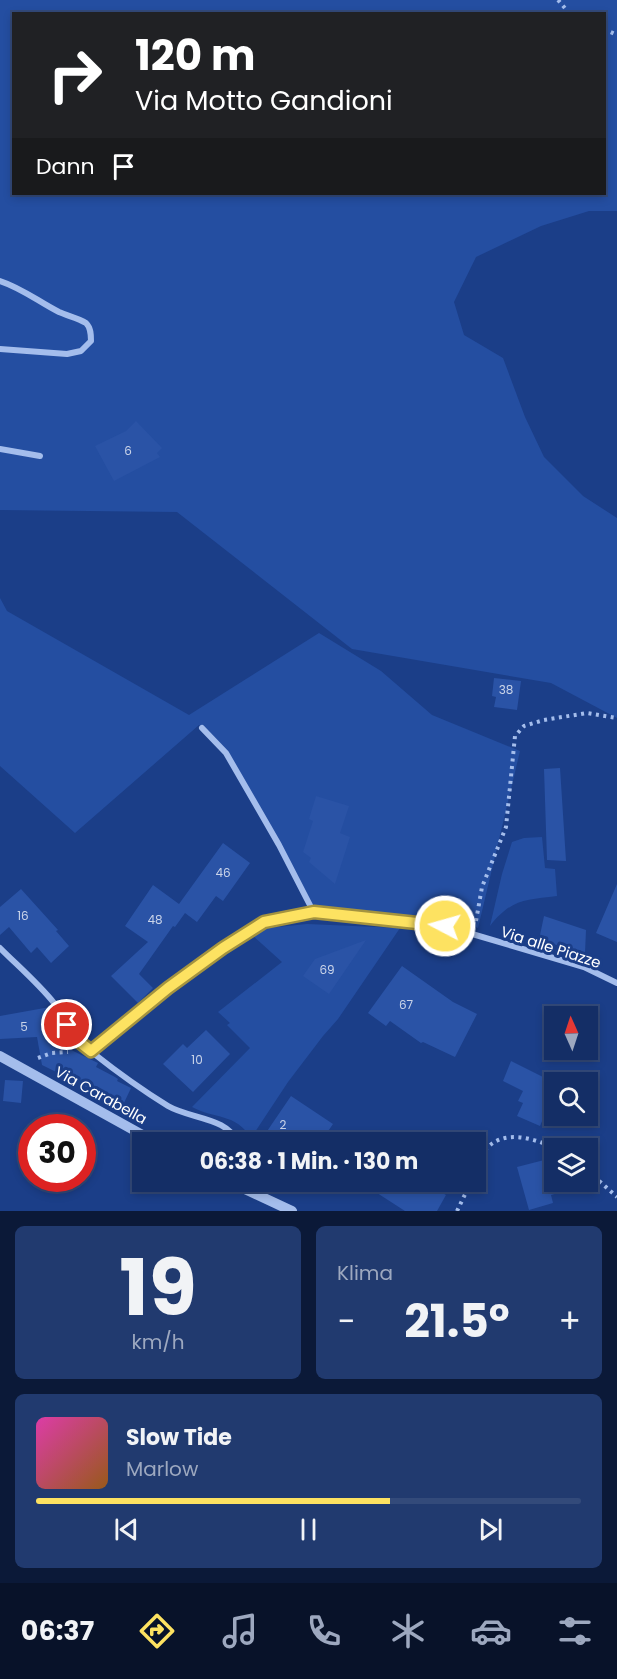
<!DOCTYPE html>
<html lang="de">
<meta charset="utf-8">
<style>
body{margin:0;font-family:Poppins,sans-serif;background:#213a6f;color:#f1f3f6;height:100vh;display:flex;flex-direction:column;font-size:22px;white-space:nowrap}
*{box-sizing:border-box;margin:0}
p{font-size:20px;color:#9da8bf}
.icon{flex:none;width:33px;height:33px;fill:none;stroke:currentColor;stroke-width:2;stroke-linecap:round;stroke-linejoin:round}
.map{position:relative;height:1211px;overflow:hidden}
.sheet{display:flex;flex-direction:column;gap:15px;padding:15px;background:#0b1938;flex:1}
.sheet>*{flex:none}
.top-card{position:absolute;left:12px;top:12px;width:594px;height:183px;border-radius:0px;box-shadow:0 3px 9px #0003,0 0 0 2px #334a7a;background:#202124;color:#fff;overflow:hidden}
.needle{width:39px;rotate:357deg}
.buttons{position:absolute;left:544px;top:1006px;display:grid;gap:12px}
.buttons a{display:grid;place-items:center;width:54px;height:54px;border-radius:0px;background:#142e66;box-shadow:0 3px 9px #0003,0 0 0 2px #334a7a;font-size:30px}
.speed{position:absolute;left:18px;top:1114px;display:flex;gap:12px;font-size:30px;font-weight:700;text-align:center}
.speed>*{display:grid;place-content:center;width:78px;height:78px;border-radius:50%;background:#142e66;box-shadow:0 3px 9px #0003,0 0 0 2px #334a7a;line-height:1}
.speed .limit{border:9px solid #d22;background:#fff;color:#111}
.pin{position:absolute;display:grid;place-items:center;width:51px;height:51px;color:#fff;margin:-26px;border:3px solid #fff;border-radius:50%;box-shadow:0 2px 6px #0007}
.me{position:absolute;width:66px;margin:-33px;rotate:276deg;stroke-linejoin:round;filter:drop-shadow(0 0 4px #0008)}
.turn{display:flex;align-items:center;gap:21px;height:126px;padding:0 24px;font-size:27px}
.turn .icon{width:78px;height:78px;stroke-width:2.5}
.turn b{display:block;font-size:42px;line-height:51px}
.then{display:flex;align-items:center;height:57px;padding:0 24px;background:#0003;gap:12px;font-size:22px}
.big{font-size:45px;font-weight:700;line-height:1.1}
.sheet .card{flex:1;display:flex;flex-direction:column;justify-content:center;gap:9px;min-width:0;padding:0 21px;border-radius:9px;background:#213a6f}
.sheet .dial{align-items:center;gap:0}
.dial b{font-size:78px;line-height:1}
.song{display:flex;align-items:center;gap:18px}
.cover{width:72px;height:72px;border-radius:9px;background:linear-gradient(135deg,hsl(320 70% 55%),hsl(30 70% 35%))}
.played{height:6px;border-radius:3px;background:linear-gradient(90deg,#fde261 65%,#334a7a 65%)}
.keys{display:flex;justify-content:space-around;direction:ltr}
.heat{display:flex;justify-content:space-between;align-items:center;font-size:33px;direction:ltr}
.sheet .tiles{flex:1;display:grid;gap:15px;grid-template-columns:1fr 1fr}
.card:last-child{grid-column:span 2}
.trip{position:absolute;left:132px;top:1132px;width:354px;height:60px;border-radius:0px;background:#142e66;box-shadow:0 3px 9px #0003,0 0 0 2px #334a7a;font-weight:700;line-height:60px;text-align:center}
.menu{display:flex;height:96px;justify-content:space-around;align-items:center;background:#081229;color:#9da8bf}
.menu .icon{width:42px;height:42px}
.menu .on{color:#fde261}
.menu b{font-size:27px;color:#f1f3f6}
.map>svg:first-child{display:block}
</style>
<div class="map">
<svg width="617" height="1211" viewBox="0 0 617 1211">
<rect width="100%" height="100%" fill="#1b3e88"/>
<path fill="#244ea1" fill-rule="evenodd" d="M 0,0 L 617,0 L 617,211 L 589,211 L 541,226 L 476,257 L 454,302 L 464,335 L 503,358 L 525,417 L 544,457 L 583,496 L 617,518 L 617,718 L 551,683 L 352,649 L 177,512 L 0,510 ZM 14,14 L 604,14 L 604,194 L 14,194 Z
M 0,598 L 7,611 L 189,715 L 319,633 L 381,671 L 432,715 L 520,751 L 478,928 L 450,919 L 314,913 L 227,753 L 199,725 L 75,833 L 0,766 Z
M 542,837 L 545,868 L 555,869 L 557,896 C 525,900 511,899 490,926 L 502,874 L 512,842 L 524,838 Z
M 307,924 L 400,928 L 338,1019 L 323,1036 L 288,1082 L 251,1138 C 236,1113 214,1119 192,1107 L 250,1048 L 227,1025 L 230,1023 L 218,1012 L 282,962 L 252,935 L 268,928 Z"/>
<path fill="#2a53a6" d="M 136,421 L 162,448 L 157,453 L 160,457 L 114,481 L 95,446 L 126,431 Z
M 494,678 L 521,681 L 517,710 L 494,707 L 496,697 L 492,696 Z
M 560,768 L 566,861 L 547,860 L 544,769 Z
M 316,796 L 349,806 L 340,833 L 350,837 L 335,884 L 309,862 L 311,858 L 303,852 L 313,821 L 309,819 Z
M 223,843 L 250,863 L 223,901 L 216,896 L 197,922 L 185,913 L 175,927 L 173,926 L 139,974 L 153,988 L 138,1003 L 111,976 L 148,942 L 125,926 L 153,885 L 179,904 Z
M 617,884 L 617,942 L 596,933 Z
M 21,889 L 58,930 L 56,931 L 69,946 L 51,963 L 37,947 L 31,953 L 9,927 L 0,935 L 0,907 Z
M 544,916 L 586,930 L 585,953 L 539,940 Z
M 366,940 L 329,994 L 303,976 L 315,959 Z
M 402,966 L 453,1002 L 477,1014 L 455,1057 L 423,1042 L 421,1043 L 390,1021 L 386,1026 L 368,1013 Z
M 50,1007 L 59,1021 L 62,1036 L 64,1036 L 67,1048 L 98,1063 L 96,1067 L 115,1077 L 118,1079 L 117,1081 L 131,1088 L 123,1105 L 42,1065 L 37,1037 L 0,1039 L 0,1016 Z
M 206,1030 L 230,1054 L 193,1092 L 163,1064 L 183,1044 L 187,1048 Z
M 511,1061 L 555,1083 L 555,1107 L 551,1117 L 545,1114 L 540,1126 L 517,1116 L 523,1103 L 518,1101 L 523,1091 L 503,1081 Z
M 5,1080 L 23,1081 L 21,1103 L 3,1101 Z
M 291,1096 L 333,1124 L 320,1143 L 259,1143 Z
M 552,1158 L 555,1167 L 555,1182 L 559,1182 L 562,1192 L 551,1195 L 553,1203 L 529,1210 L 517,1167 Z
M 360,1182 L 424,1182 L 446,1195 L 437,1211 L 405,1211 Z"/>
<g fill="none" stroke-linecap="round" stroke-linejoin="round">
<path stroke="#a4bdec" stroke-width="4" stroke-dasharray="3 4.5" stroke-linecap="butt" d="M 558,0 L 570,14
M 604,29 L 617,35
M 476,921 L 482,887 L 506,827 L 515,736 L 524,726 L 544,720 L 587,713 L 617,718
M 38,1058 L 52,1053 L 68,1052
M 476,1171 C 479,1164 481,1155 486,1149 C 505,1128 535,1139 557,1149
M 588,1171 L 617,1197
M 457,1211 L 471,1182"/>
<path stroke="#a4bdec" stroke-width="6" d="M 0,281 C 22,288 39,302 59,312 C 68,316 78,318 86,323 C 91,328 91,335 91,341 L 81,351 L 67,354 L 0,349
M 0,449 L 40,456
M 202,728 L 226,753 L 279,845 L 314,913
M 0,948 C 17,965 39,984 54,1003 C 64,1015 68,1031 79,1042 C 83,1046 89,1049 93,1053 C 117,1072 142,1090 168,1106 C 190,1119 228,1117 238,1143
M 91,1051 L 168,988 L 223,948 L 264,922 L 314,913 L 445,926 L 584,967 L 617,983"/>
<path stroke="#a4bdec" stroke-width="10" d="M 0,1056 L 157,1143
M 230,1182 L 292,1211"/>
</g>
<g fill="none" stroke-linecap="round" stroke-linejoin="round">
<defs>
<path id="route" d="M 67,1025 L 77,1040 L 91,1051 L 168,988 L 223,948 L 264,922 L 314,912 L 445,926"/>
</defs>
<use href="#route" stroke="#a4933f" stroke-width="15"/>
<use href="#route" stroke="#fde261" stroke-width="10"/>
</g>
<g text-anchor="middle" dominant-baseline="central" stroke-width="6" stroke-linejoin="round" paint-order="stroke">
<g font-size="12" fill="#cad4e9">
<text x="128" y="450">6</text>
<text x="506" y="689">38</text>
<text x="223" y="872">46</text>
<text x="23" y="915">16</text>
<text x="155" y="919">48</text>
<text x="327" y="969">69</text>
<text x="406" y="1004">67</text>
<text x="24" y="1026">5</text>
<text x="197" y="1059">10</text>
<text x="283" y="1124">2</text>
</g>
<g font-size="15" fill="#fff" stroke="#1b3e88">
<text transform="translate(551 947) rotate(18)">Via alle Piazze</text>
<text transform="translate(101 1095) rotate(29)">Via Carabella</text>
</g>
</g>
</svg>
<div class="buttons">
<a><svg class="needle" viewBox="-14 -14 28 28"><path d="M0-13l5 13h-10z" fill="#e53935"/><path d="M0 13l5-13h-10z" fill="#9da8bf"/></svg></a>
<a><svg class="icon" aria-label="search" viewBox="0 0 24 24"><circle cx="10" cy="10" r="6"/><path d="M15 15l6 6"/></svg></a>
<a><svg class="icon" aria-label="layers" viewBox="0 0 24 24"><path d="M12 4l9 5-9 5-9-5zM3 14l9 5 9-5"/></svg></a>
</div>
<div class="speed"><div class="limit">30</div></div>
<div class="pin" style="left:67px;top:1025px;background:#d93025"><svg class="icon" aria-label="arrive" viewBox="0 0 24 24"><path d="M6 21V4h12l-3 4 3 4H6"/></svg></div>
<svg class="me" style="left:445px;top:926px" viewBox="-20 -20 40 40"><circle r="17" fill="#fde261" stroke="#fff" stroke-width="3"/><path d="M0-11L8 9 0 5-8 9z" fill="#fff"/></svg>
<div class="trip">06:38 · 1 Min. · 130 m</div>
<div class="top-card">
<div class="turn"><svg class="icon" aria-label="right" viewBox="0 0 24 24"><path d="M7 20v-9h11M14 6l5 5-5 5"/></svg><div><b>120 m</b>Via Motto Gandioni</div></div>
<div class="then">Dann<svg class="icon" aria-label="arrive" viewBox="0 0 24 24"><path d="M6 21V4h12l-3 4 3 4H6"/></svg></div>
</div>
</div>
<section class="sheet">
<div class="tiles">
<div class="card dial"><b>19</b><p>km/h</p></div>
<div class="card"><p>Klima</p>
<div class="heat"><a>−</a><b class="big">21.5°</b><a>+</a></div>
</div>
<div class="card">
<div class="song"><i class="cover"></i><div><b>Slow Tide</b><p>Marlow</p></div></div>
<div class="played"></div>
<div class="keys"><svg class="icon" aria-label="previous" viewBox="0 0 24 24"><path d="M18 5L8 12l10 7zM5 5v14"/></svg><svg class="icon" aria-label="pause" viewBox="0 0 24 24"><path d="M8 5v14M16 5v14"/></svg><svg class="icon" aria-label="next" viewBox="0 0 24 24"><path d="M6 5l10 7-10 7zM19 5v14"/></svg></div>
</div>
</div>
</section>
<nav class="menu">
<b>06:37</b>
<svg class="icon on" aria-label="directions" viewBox="0 0 24 24"><path d="M12 3l9 9-9 9-9-9zM9 14v-3h6M13 9l2 2-2 2"/></svg>
<svg class="icon" aria-label="music" viewBox="0 0 24 24"><path d="M9 18V5l10-2v13"/><circle cx="6" cy="18" r="3"/><circle cx="16" cy="16" r="3"/></svg>
<svg class="icon" aria-label="phone" viewBox="0 0 24 24"><path d="M5 4h4l2 5-3 2q2 4 5 5l2-3 5 2v4C11 20 4 13 5 4z"/></svg>
<svg class="icon" aria-label="climate" viewBox="0 0 24 24"><path d="M12 3v18M4 7l16 10M4 17L20 7"/></svg>
<svg class="icon" aria-label="car" viewBox="0 0 24 24"><path d="M5 17H2v-5l4-1 3-4h7l3 4 3 1v5h-3M9 17h6M6 11h13"/><circle cx="7" cy="17" r="2"/><circle cx="17" cy="17" r="2"/></svg>
<svg class="icon" aria-label="filters" viewBox="0 0 24 24"><path d="M4 7h16M4 17h16"/><circle cx="9" cy="7" r="2"/><circle cx="15" cy="17" r="2"/></svg>
</nav>
